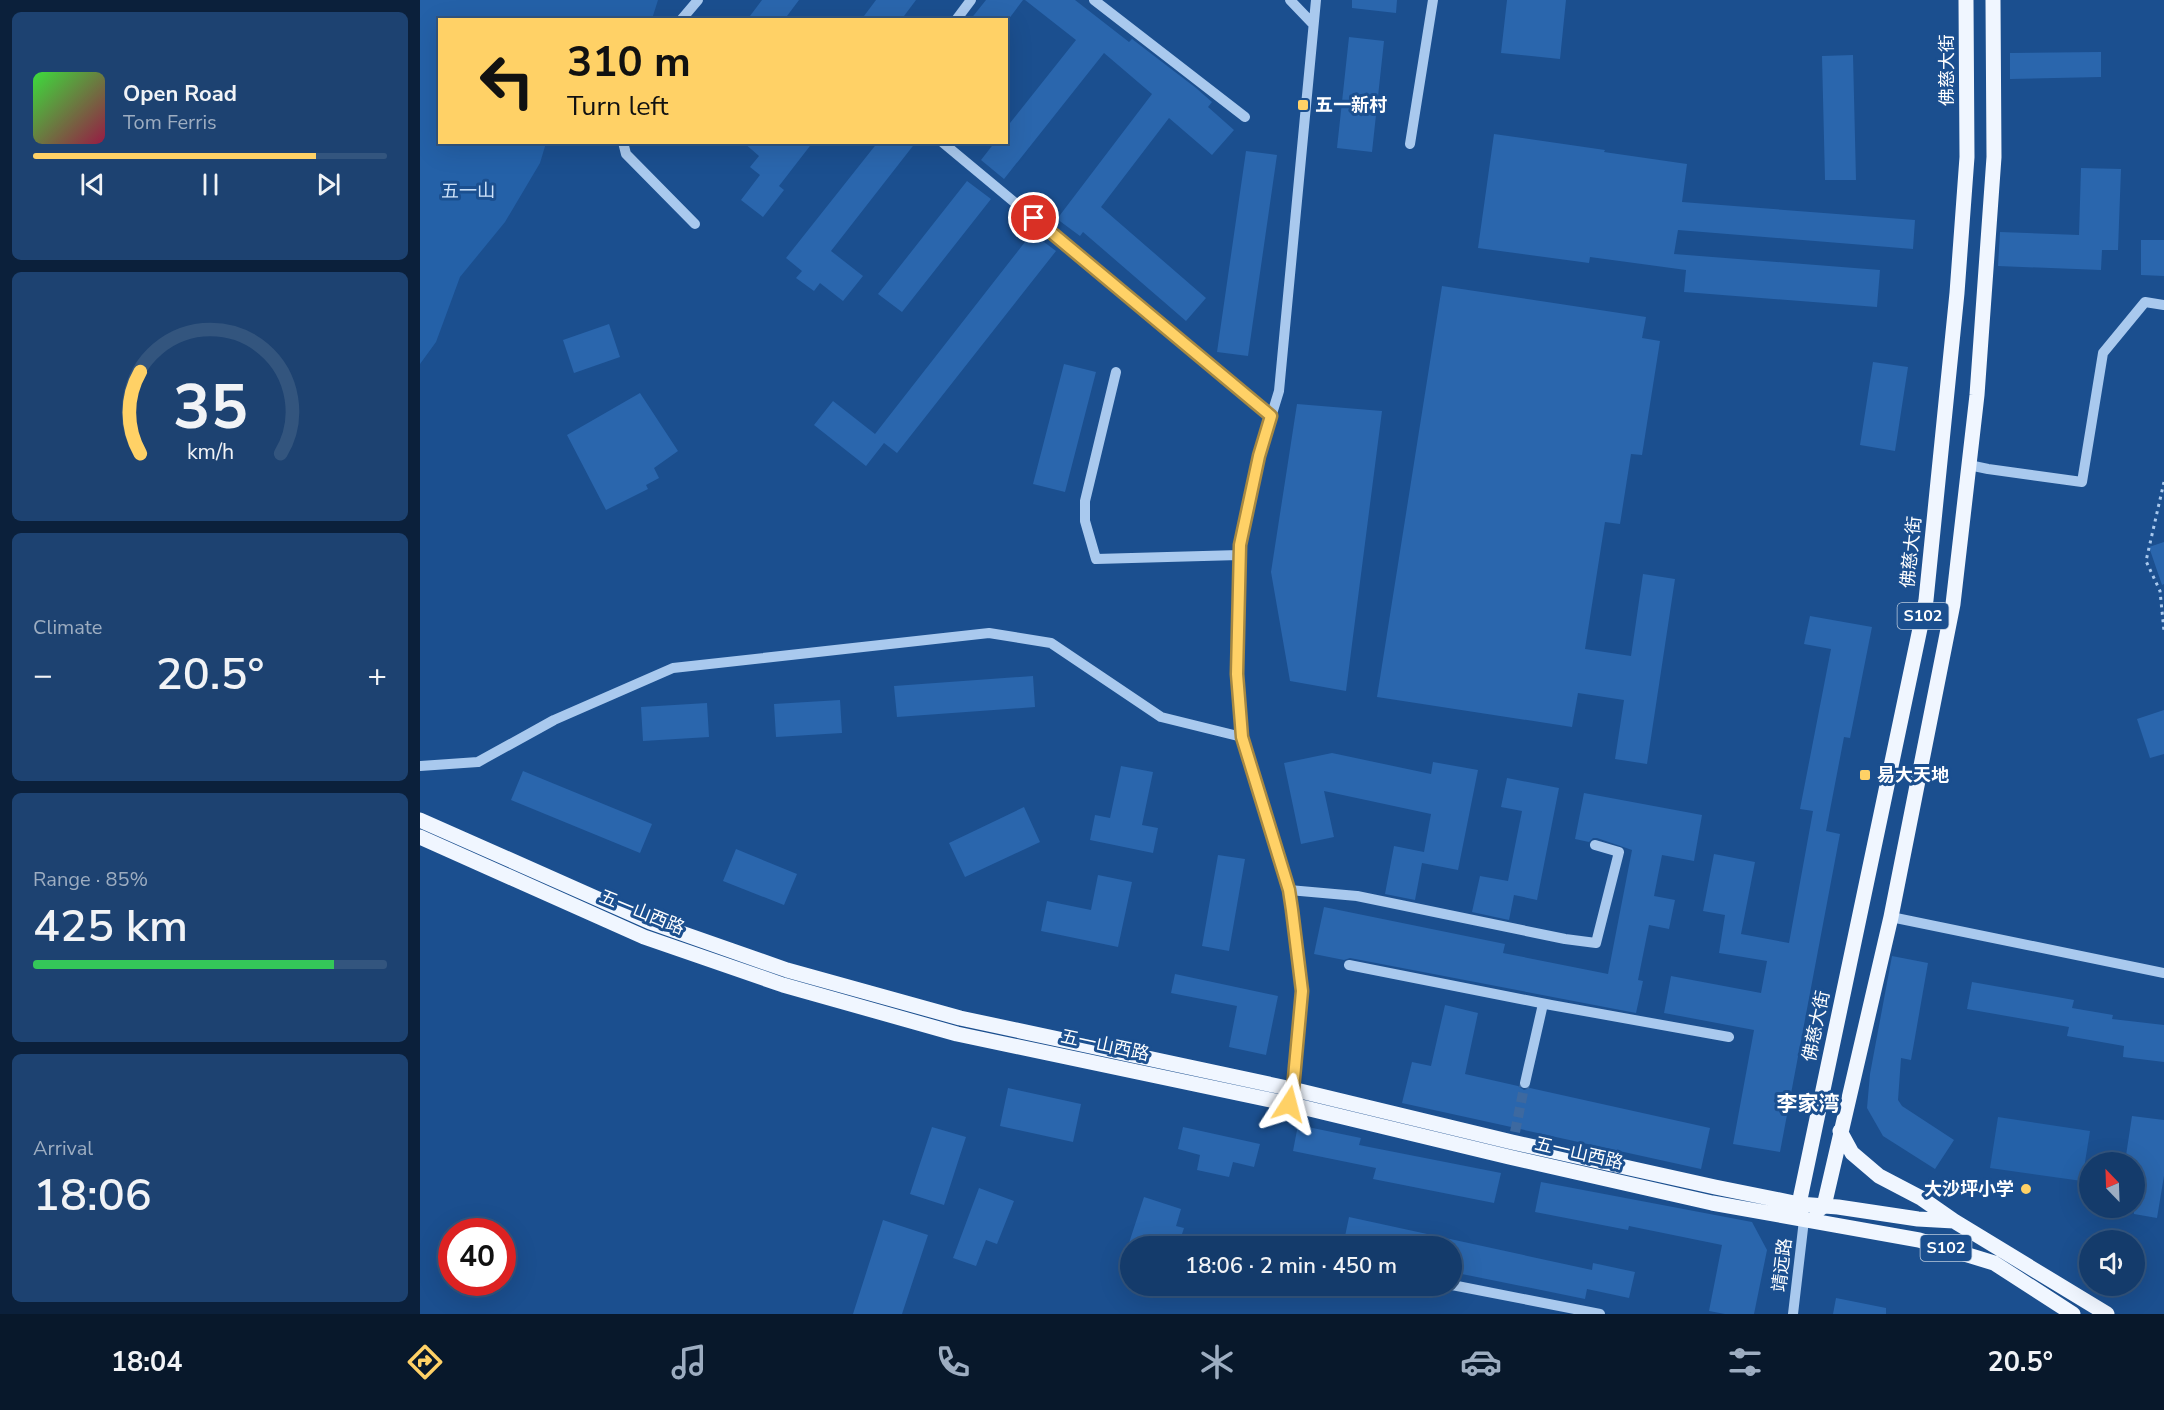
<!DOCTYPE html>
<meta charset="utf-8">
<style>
body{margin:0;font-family:"Nunito Sans","Noto Sans SC",sans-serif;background:#1d4271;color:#f1f3f6;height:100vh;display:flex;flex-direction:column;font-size:22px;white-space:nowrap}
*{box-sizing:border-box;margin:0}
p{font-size:20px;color:#9dadc1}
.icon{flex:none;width:33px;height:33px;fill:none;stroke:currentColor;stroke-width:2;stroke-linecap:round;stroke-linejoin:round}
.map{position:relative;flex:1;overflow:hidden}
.sheet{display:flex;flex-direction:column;gap:12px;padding:12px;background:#0b203b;width:420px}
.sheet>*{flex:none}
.banner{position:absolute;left:18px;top:18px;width:570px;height:126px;border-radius:0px;box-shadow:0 6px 24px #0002,0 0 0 2px #33557e;background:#ffd166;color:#111;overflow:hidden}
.needle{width:39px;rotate:337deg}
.buttons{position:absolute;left:1659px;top:1152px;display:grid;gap:12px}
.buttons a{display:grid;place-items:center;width:66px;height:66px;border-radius:50%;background:#143b6b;box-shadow:0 6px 24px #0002,0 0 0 2px #33557e;font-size:30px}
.speed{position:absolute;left:18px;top:1218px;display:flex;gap:12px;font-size:30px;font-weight:700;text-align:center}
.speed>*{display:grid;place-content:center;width:78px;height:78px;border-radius:50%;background:#143b6b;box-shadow:0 6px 24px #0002,0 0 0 2px #33557e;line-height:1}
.speed .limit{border:9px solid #d22;background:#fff;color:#111}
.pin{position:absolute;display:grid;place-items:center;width:51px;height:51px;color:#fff;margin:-26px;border:3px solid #fff;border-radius:50%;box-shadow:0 2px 6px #0007}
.me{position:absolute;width:66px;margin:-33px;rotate:9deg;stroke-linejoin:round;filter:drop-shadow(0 0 4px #0008)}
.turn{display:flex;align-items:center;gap:21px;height:126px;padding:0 30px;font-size:27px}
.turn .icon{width:78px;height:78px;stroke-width:2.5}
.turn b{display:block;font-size:42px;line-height:51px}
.big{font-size:45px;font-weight:600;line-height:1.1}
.sheet .widget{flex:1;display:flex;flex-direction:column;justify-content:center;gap:9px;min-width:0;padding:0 21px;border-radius:9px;background:#1d4271}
.sheet .dial{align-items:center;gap:0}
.dial svg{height:156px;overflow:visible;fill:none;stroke:#33557e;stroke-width:7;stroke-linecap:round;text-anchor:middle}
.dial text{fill:#f1f3f6;stroke:none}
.song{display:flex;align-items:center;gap:18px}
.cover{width:72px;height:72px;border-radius:9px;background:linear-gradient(135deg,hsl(120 70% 55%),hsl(340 70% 35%))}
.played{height:6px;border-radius:3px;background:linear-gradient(90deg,#ffd166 80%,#33557e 80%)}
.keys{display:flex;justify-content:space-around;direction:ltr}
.heat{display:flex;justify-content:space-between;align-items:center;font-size:33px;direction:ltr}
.charge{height:9px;border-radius:4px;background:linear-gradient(90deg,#34c759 85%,#33557e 0)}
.trip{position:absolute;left:700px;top:1236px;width:342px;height:60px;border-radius:30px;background:#143b6b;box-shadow:0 6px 24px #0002,0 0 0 2px #33557e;font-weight:600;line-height:60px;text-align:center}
.menu{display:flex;height:96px;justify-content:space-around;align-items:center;background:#08182b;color:#9dadc1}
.menu .icon{width:42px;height:42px}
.menu .current{color:#ffd166}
.menu b{font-size:27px;color:#f1f3f6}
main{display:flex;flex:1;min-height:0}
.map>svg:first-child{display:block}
</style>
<main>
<section class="sheet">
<div class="widget">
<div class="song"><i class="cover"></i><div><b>Open Road</b><p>Tom Ferris</p></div></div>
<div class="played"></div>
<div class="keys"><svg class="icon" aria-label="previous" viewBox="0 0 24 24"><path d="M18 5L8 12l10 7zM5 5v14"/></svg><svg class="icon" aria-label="pause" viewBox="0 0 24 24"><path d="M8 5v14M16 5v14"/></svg><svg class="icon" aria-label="next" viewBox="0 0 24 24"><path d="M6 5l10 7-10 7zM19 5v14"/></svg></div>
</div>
<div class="widget dial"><svg viewBox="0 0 100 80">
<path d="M14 69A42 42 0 1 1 86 69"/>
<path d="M14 69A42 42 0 0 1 14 27" stroke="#ffd166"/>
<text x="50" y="56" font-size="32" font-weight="700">35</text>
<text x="50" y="72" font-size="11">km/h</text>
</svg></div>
<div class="widget"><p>Climate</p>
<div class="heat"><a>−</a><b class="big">20.5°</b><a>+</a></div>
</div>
<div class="widget"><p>Range · 85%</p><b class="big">425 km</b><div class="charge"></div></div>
<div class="widget"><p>Arrival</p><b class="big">18:06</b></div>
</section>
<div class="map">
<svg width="1744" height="1314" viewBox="0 0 1744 1314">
<rect width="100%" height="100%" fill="#1b4f8f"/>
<path fill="#2461a8" d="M 0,0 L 238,0 L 232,19 L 20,20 L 20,142 L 126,143 L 120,163 L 85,222 L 40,277 L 16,342 L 0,364 Z
M 1578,1117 L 1670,1131 L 1662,1181 L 1570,1168 Z"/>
<path fill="#2a66ad" d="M 342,0 L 379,0 L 364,20 L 327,20 Z
M 456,0 L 496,0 L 481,20 L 441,20 Z
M 566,0 L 603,0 L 588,20 L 550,20 Z
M 605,0 L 655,0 L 709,42 L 712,39 L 776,88 L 792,102 L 788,107 L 814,130 L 792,155 L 749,118 L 681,207 L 786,298 L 766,321 L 663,232 L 660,236 L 637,219 L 732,94 L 684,53 L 584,179 L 561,160 L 575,142 L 586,142 L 586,128 L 656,40 Z
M 932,0 L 977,0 L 976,13 L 932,8 Z
M 1087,0 L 1146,0 L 1140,59 L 1081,53 Z
M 929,37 L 964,41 L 952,152 L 917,148 Z
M 1681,52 L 1681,77 L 1590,79 L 1590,53 Z
M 1433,55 L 1436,180 L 1405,180 L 1402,56 Z
M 1074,134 L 1185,150 L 1184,152 L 1267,164 L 1262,202 L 1495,220 L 1493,249 L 1258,230 L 1254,254 L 1460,270 L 1457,307 L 1264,292 L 1266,270 L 1170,257 L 1169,263 L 1058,248 Z
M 323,142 L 393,142 L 359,186 L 364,190 L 343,217 L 321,200 L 340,175 L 330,167 L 339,156 Z
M 458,142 L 496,142 L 411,251 L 443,276 L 423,301 L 400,283 L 394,291 L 376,278 L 382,271 L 366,258 Z
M 826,151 L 857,155 L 828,356 L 797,352 Z
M 1661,168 L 1701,169 L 1698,250 L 1682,250 L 1681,270 L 1578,266 L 1580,232 L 1659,235 Z
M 547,181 L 571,199 L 482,312 L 458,294 Z
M 612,233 L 636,251 L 477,453 L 464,443 L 446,466 L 394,425 L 413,401 L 455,434 Z
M 1721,240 L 1744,240 L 1744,276 L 1721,275 Z
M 1022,286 L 1226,317 L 1222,338 L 1240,341 L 1222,455 L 1211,454 L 1200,524 L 1185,522 L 1165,649 L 1211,656 L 1223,574 L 1255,579 L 1227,764 L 1195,759 L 1204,700 L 1158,693 L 1152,727 L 957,697 Z
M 189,324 L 200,357 L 154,373 L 143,340 Z
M 1453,362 L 1488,367 L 1475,451 L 1440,445 Z
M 644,364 L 676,372 L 645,492 L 613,484 Z
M 220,393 L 258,451 L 234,468 L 239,478 L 226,485 L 228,489 L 186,510 L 147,435 Z
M 877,404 L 962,411 L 926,691 L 870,681 L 851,572 Z
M 1744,542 L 1744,584 L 1742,585 L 1729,547 Z
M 1390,616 L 1452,627 L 1430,738 L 1424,737 L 1406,831 L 1420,834 L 1360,1152 L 1313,1144 L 1334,1030 L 1244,1013 L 1251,976 L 1341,993 L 1347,961 L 1299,953 L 1305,915 L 1283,911 L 1294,854 L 1335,862 L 1321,934 L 1369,943 L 1393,811 L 1380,809 L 1411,649 L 1384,644 Z
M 613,676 L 615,707 L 477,717 L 474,686 Z
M 420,700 L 422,733 L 356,737 L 354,704 Z
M 287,703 L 289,737 L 223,741 L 221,707 Z
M 1744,710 L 1744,754 L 1730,758 L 1717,719 Z
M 912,753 L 1011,774 L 1013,762 L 1058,770 L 1038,870 L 1002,863 L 995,900 L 965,894 L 974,846 L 1004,852 L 1011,814 L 904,791 L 914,837 L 881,844 L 864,763 Z
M 701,766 L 733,772 L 722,825 L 738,828 L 733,853 L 670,840 L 675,815 L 690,818 Z
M 103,771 L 232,824 L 220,853 L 91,800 Z
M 1087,778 L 1139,788 L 1117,900 L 1094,895 L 1089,920 L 1052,912 L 1060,876 L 1088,881 L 1102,811 L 1081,807 Z
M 1164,793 L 1282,815 L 1274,861 L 1242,855 L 1234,896 L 1255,900 L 1249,929 L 1229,925 L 1218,980 L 1223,981 L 1216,1013 L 930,958 L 924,960 L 894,954 L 904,907 L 1085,944 L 1083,953 L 1188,974 L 1212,850 L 1177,838 L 1173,838 L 1169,842 L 1155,839 Z
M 604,807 L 620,842 L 545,877 L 529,843 Z
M 316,849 L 377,874 L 364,905 L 303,881 Z
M 798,855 L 825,859 L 809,951 L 782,946 Z
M 678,875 L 712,882 L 698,947 L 621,931 L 627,901 L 671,910 Z
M 1472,956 L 1508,963 L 1491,1060 L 1481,1058 L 1478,1100 L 1482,1106 L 1534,1140 L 1515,1169 L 1463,1136 L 1447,1108 L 1450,1074 Z
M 755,974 L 858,996 L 846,1055 L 809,1047 L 817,1006 L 751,993 Z
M 1552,982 L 1654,1000 L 1652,1008 L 1693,1015 L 1692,1019 L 1744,1025 L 1744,1062 L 1703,1057 L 1704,1046 L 1647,1036 L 1649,1027 L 1547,1009 Z
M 1025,1005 L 1058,1013 L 1045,1074 L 1098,1086 L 1104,1090 L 1110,1088 L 1290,1128 L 1281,1169 L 982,1103 L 992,1062 L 1011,1066 Z
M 588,1088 L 661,1104 L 653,1142 L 580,1126 Z
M 1712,1116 L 1744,1120 L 1744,1176 L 1737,1218 L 1714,1214 L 1714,1162 L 1705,1162 Z
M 878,1125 L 941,1138 L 939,1145 L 1081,1173 L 1074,1203 L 953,1179 L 956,1168 L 873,1151 Z
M 512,1127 L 546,1137 L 524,1205 L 490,1194 Z
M 763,1127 L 840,1144 L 834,1167 L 813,1162 L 809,1177 L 777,1170 L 780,1155 L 758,1149 Z
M 1121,1182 L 1332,1222 L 1347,1250 L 1334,1314 L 1305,1314 L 1289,1311 L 1302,1245 L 1209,1226 L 1208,1230 L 1115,1212 Z
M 559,1188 L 594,1201 L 577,1244 L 566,1240 L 556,1266 L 533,1258 Z
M 724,1197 L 761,1209 L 756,1226 L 764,1228 L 758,1246 L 708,1246 Z
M 929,1217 L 1172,1270 L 1173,1263 L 1215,1272 L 1209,1298 L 1167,1289 L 1165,1299 L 1032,1272 L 1032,1246 L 923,1246 Z
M 463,1220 L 508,1235 L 482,1314 L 433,1314 Z
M 1416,1298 L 1466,1308 L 1466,1314 L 1413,1314 Z"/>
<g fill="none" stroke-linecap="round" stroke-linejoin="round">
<path stroke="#3d69a0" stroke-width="10" stroke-dasharray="10 5" stroke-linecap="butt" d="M 1095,1132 L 1105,1083"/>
<path stroke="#a9c9ee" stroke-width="3" stroke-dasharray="3 4.5" stroke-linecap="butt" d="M 1744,482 L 1726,561 L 1740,591 L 1744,631"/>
<path stroke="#a9c9ee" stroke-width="10" d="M 674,0 L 825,117
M 870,0 L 893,24
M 261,20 L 278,0
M 536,20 L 551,0
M 203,142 L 206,154 L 275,224
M 522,142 L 851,416
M 990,144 L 1013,0
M 696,372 L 665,501 L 665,521 L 676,559 L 819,555
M 1549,465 L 1568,469 L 1662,482 L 1683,353 L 1725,302 L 1744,305
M 0,766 L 58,762 L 134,720 L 253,668 L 569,633 L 631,643 L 741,717 L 822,737
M 869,890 L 937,896 L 1145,939 L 1176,943 L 1199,852 L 1175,845
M 1471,917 L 1744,973
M 929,965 L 1131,1005 L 1309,1037
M 1105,1083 L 1123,1004
M 871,1095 L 882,991 L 869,890 L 822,737 L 817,674 L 818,574 L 820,545 L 839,456 L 859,391 L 896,0
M 1032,1285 L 1180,1314
M 1373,1314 L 1384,1220"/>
<path stroke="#f0f6ff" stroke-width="15" d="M 0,820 L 230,922 L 367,970 L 540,1018 L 872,1089 L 1092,1142 L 1295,1187 L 1379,1204 L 1418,1207 L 1498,1219 L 1534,1221
M 0,837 L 224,937 L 363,985 L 537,1034 L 869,1104 L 1089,1157 L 1292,1203 L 1499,1240 L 1574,1263 L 1653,1314
M 1420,1131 L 1432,1153 L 1459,1176 L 1501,1198 L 1534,1221 L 1687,1314
M 1381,1211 L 1379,1204 L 1506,600 L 1537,293 L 1547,157 L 1546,0
M 1397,1211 L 1404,1206 L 1471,917 L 1533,604 L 1557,395 L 1574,157 L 1573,0"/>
</g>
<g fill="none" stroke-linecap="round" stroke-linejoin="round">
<defs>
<path id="route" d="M 614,218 L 851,416 L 839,456 L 820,545 L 817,674 L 822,737 L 869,890 L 872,910 L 882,991 L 873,1089 L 869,1104"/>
</defs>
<use href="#route" stroke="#a68842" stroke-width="15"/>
<use href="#route" stroke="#ffd166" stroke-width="10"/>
</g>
<g fill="#ffd166" stroke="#1b4f8f" stroke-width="2">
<rect x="877" y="99" width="12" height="12" rx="3"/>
<rect x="1439" y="769" width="12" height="12" rx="3"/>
<circle cx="1606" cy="1189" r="6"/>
</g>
<g text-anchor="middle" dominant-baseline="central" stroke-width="6" stroke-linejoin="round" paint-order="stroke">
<g fill="#1b4f8f" stroke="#bbcadd" stroke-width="1.5">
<rect x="1477.5" y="603" width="51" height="26" rx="4.5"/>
<rect x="1500.5" y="1235" width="51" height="26" rx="4.5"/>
</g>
<g font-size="16" font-weight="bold" fill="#fff">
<text x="1503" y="616">S102</text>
<text x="1526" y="1248">S102</text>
</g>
<g font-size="18" fill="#fff" stroke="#1b4f8f">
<text transform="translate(1527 70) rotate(-90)">佛慈大街</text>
<text transform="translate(1491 552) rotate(-84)">佛慈大街</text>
<text transform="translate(222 912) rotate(22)">五一山西路</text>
<text transform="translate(1396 1026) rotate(-78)">佛慈大街</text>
<text transform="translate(685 1045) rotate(12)">五一山西路</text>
<text transform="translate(1159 1153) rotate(13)">五一山西路</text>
<text transform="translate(1362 1265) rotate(-83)">靖远路</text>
</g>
<g font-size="18" font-weight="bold" fill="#fff" stroke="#1b4f8f" text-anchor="start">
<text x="895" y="105">五一新村</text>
<text x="1457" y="775">易大天地</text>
<text x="1594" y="1189" text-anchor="end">大沙坪小学</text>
</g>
<g font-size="18" fill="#cfe3fa" stroke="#1b4f8f">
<text x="48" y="191">五一山</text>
</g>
<g font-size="21" font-weight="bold" fill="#fff" stroke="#1b4f8f">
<text x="1388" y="1104">李家湾</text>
</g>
</g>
</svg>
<div class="buttons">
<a><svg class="needle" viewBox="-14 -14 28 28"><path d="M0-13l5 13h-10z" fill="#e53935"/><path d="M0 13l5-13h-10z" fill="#9dadc1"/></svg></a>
<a><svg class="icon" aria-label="sound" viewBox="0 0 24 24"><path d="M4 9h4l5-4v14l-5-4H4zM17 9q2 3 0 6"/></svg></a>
</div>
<div class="speed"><div class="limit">40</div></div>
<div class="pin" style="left:614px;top:218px;background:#d93025"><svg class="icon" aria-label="arrive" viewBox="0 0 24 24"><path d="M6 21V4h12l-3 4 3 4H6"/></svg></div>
<svg class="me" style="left:869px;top:1104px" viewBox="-20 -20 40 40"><path d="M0-17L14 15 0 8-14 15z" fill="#ffd166" stroke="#fff" stroke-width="4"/></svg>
<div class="trip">18:06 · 2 min · 450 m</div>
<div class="banner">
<div class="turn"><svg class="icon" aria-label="left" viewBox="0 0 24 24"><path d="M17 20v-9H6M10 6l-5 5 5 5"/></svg><div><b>310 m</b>Turn left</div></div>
</div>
</div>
</main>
<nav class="menu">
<b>18:04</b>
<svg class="icon current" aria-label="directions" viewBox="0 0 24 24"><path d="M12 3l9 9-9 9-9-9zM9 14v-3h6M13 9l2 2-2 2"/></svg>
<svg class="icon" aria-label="music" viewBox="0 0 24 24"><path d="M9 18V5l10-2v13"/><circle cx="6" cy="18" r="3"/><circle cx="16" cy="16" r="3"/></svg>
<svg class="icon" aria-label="phone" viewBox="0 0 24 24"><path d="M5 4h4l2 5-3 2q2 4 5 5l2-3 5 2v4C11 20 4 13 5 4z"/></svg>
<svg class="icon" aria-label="climate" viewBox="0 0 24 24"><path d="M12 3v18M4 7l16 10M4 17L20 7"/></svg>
<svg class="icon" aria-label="car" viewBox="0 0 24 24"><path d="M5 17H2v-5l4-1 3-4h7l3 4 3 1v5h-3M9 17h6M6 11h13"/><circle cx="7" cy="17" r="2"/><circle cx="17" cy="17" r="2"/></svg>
<svg class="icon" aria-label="filters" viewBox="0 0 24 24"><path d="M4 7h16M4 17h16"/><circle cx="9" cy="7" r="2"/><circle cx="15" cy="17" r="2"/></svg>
<b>20.5°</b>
</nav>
